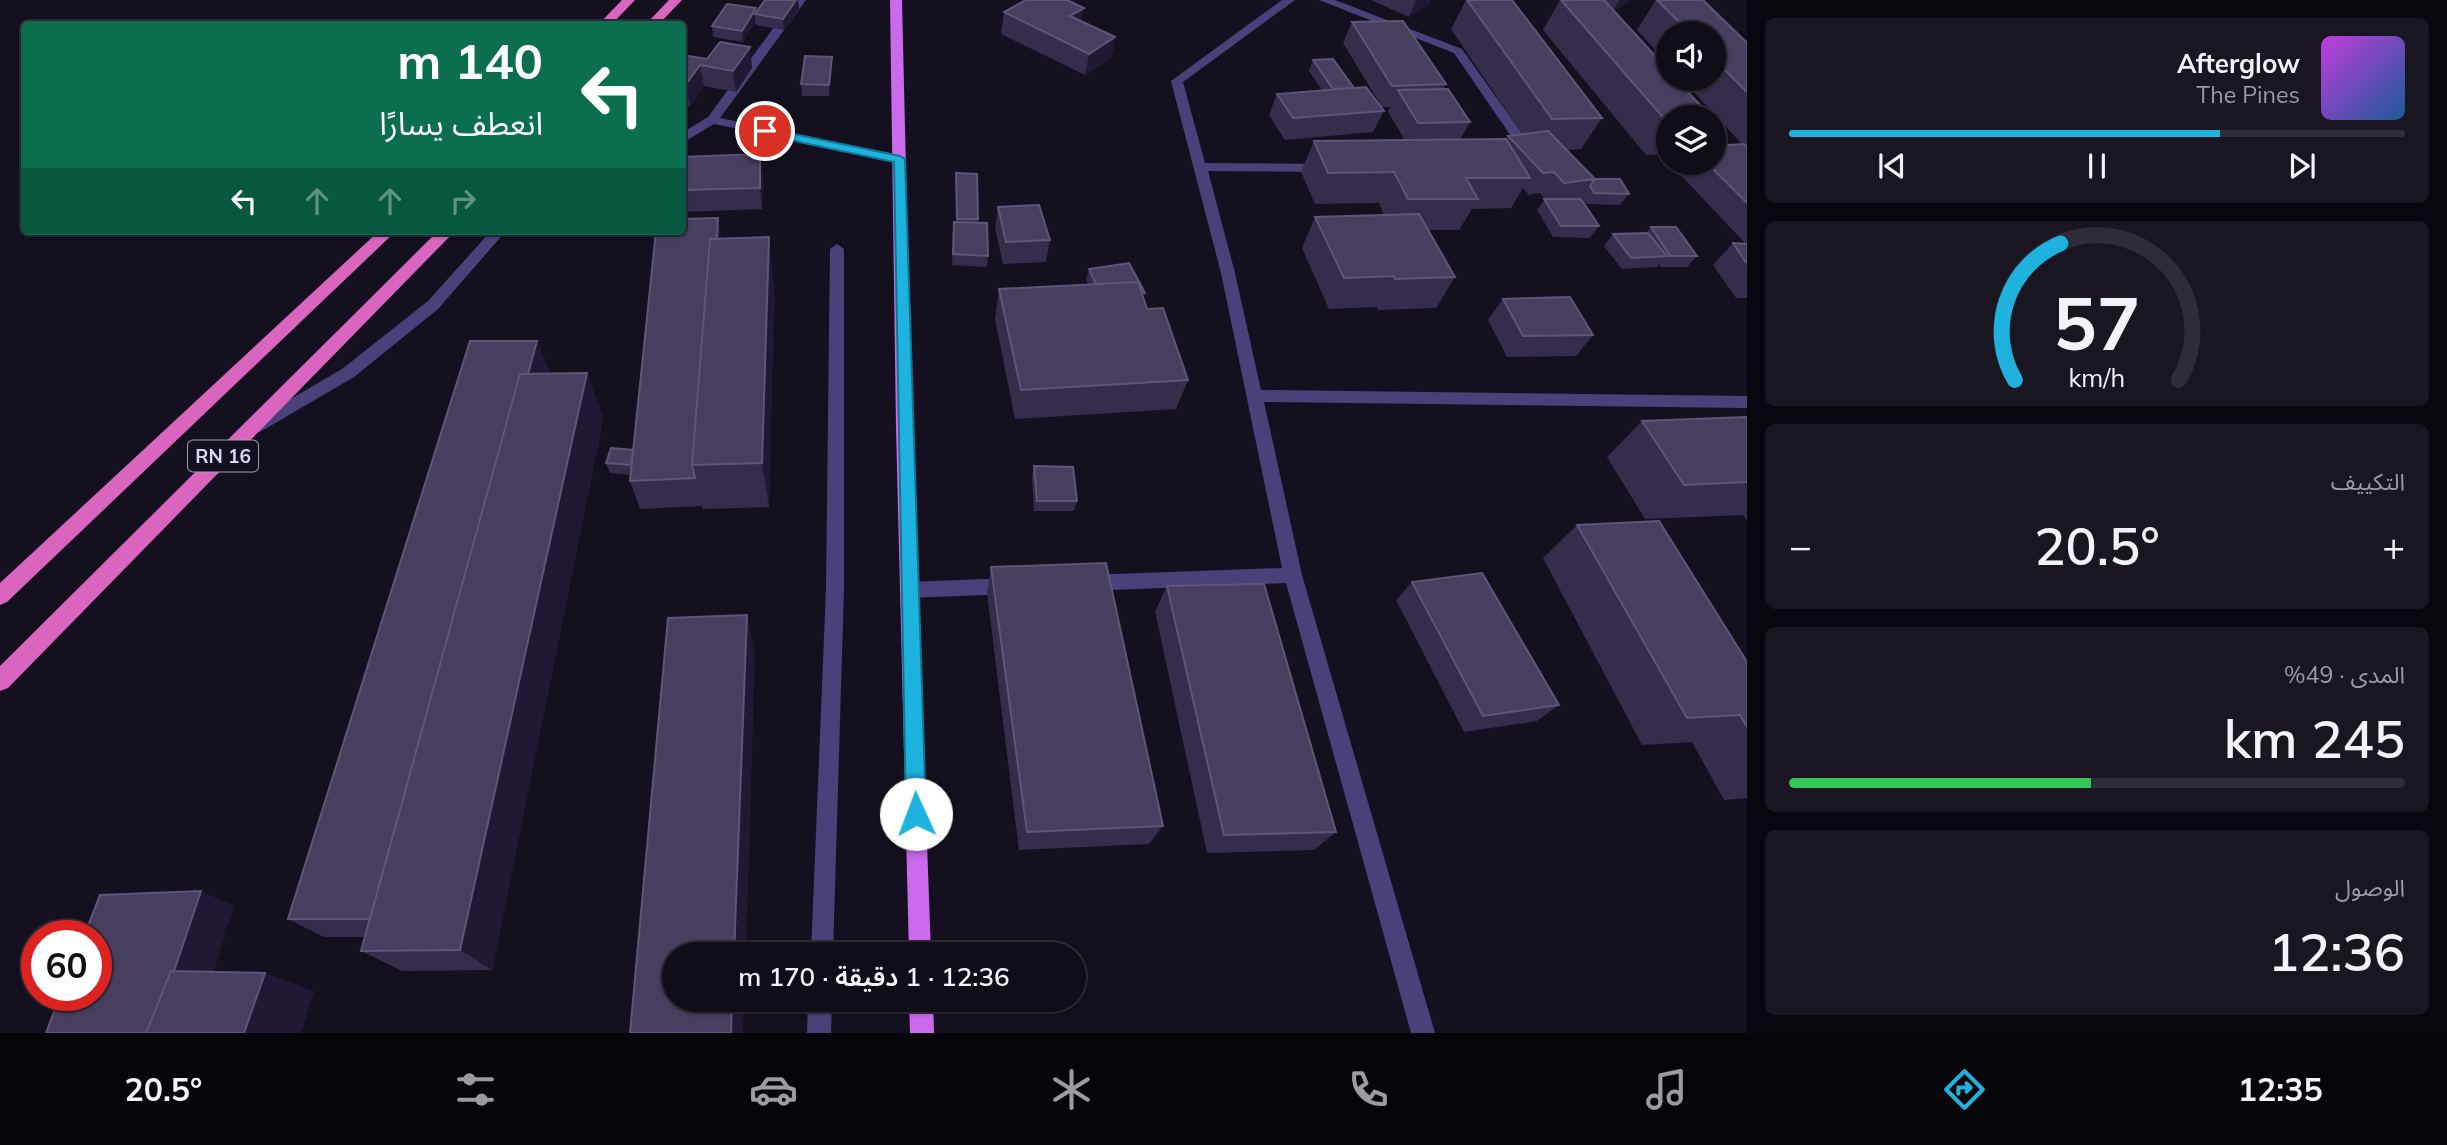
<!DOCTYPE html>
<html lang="ar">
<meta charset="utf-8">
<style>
body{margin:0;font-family:Mulish,"Noto Sans Arabic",sans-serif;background:#191521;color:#f1f3f6;direction:rtl;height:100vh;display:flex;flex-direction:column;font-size:26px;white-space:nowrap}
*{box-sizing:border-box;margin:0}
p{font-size:23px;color:#9c9ba2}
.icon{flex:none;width:38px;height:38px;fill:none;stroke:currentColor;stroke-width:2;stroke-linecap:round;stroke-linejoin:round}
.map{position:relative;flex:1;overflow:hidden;direction:ltr}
.sheet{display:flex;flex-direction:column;gap:18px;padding:18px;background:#09070d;width:700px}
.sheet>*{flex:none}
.guide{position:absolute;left:21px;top:21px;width:665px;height:214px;border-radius:7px;box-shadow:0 2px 5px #0004,0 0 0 2px #302c37;direction:rtl;background:#0b6e4f;color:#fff;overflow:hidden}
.fabs{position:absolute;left:1656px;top:21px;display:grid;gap:14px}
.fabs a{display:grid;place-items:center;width:70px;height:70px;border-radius:50%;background:#100c18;box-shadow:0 2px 5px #0004,0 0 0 2px #302c37;font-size:35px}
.speed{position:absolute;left:21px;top:920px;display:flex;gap:14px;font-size:35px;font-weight:700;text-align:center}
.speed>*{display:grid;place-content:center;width:91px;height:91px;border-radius:50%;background:#100c18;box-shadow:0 2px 5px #0004,0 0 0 2px #302c37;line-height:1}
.speed .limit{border:10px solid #d22;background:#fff;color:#111}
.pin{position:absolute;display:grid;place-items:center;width:60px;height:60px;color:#fff;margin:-30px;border:4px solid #fff;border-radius:50%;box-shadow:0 2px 7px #0007}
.me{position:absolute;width:77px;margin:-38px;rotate:358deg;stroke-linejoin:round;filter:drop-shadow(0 0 5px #0008)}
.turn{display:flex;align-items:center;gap:24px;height:147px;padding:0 28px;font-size:32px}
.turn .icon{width:91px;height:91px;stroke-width:2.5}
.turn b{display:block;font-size:49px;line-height:60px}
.lanes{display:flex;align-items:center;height:66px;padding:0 28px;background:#0003;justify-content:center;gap:35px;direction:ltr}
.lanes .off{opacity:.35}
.big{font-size:52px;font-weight:600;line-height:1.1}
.sheet .card{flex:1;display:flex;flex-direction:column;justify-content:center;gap:10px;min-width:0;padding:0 24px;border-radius:10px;background:#191521}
.sheet .dial{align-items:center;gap:0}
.dial svg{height:182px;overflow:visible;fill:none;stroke:#302c37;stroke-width:7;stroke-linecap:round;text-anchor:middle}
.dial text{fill:#f1f3f6;stroke:none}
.song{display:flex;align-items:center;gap:21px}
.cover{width:84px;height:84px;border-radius:10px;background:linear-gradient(135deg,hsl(290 70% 55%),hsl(210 70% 35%))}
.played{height:7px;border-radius:4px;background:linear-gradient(90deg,#1db3de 70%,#302c37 70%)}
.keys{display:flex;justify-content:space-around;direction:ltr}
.heat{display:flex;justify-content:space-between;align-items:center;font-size:38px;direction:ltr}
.charge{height:10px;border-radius:5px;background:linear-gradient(90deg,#34c759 49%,#302c37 0)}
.trip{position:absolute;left:662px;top:942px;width:424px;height:70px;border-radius:35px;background:#100c18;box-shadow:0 2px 5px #0004,0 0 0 2px #302c37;font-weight:600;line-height:70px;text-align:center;direction:rtl}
.tab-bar{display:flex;height:112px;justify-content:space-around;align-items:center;background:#06050a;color:#9c9ba2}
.tab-bar .icon{width:49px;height:49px}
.tab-bar .active{color:#1db3de}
.tab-bar b{font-size:32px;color:#f1f3f6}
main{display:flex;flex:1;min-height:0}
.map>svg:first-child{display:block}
</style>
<main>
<section class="sheet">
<div class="card">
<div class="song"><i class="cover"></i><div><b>Afterglow</b><p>The Pines</p></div></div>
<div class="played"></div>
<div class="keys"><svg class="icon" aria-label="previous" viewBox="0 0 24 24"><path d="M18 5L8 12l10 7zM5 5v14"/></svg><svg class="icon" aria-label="pause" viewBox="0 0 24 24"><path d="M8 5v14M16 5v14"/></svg><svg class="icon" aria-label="next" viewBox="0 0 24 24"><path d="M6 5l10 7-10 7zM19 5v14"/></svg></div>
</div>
<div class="card dial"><svg viewBox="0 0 100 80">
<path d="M14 69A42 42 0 1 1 86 69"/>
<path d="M14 69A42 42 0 0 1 34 9" stroke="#1db3de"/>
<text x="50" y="56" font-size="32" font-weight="700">57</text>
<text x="50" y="72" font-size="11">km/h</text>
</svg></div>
<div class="card"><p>التكييف</p>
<div class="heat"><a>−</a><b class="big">20.5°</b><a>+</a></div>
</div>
<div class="card"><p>المدى · 49%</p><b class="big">245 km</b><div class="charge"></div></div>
<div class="card"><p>الوصول</p><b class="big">12:36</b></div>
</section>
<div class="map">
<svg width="1747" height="1033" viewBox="0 0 1747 1033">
<rect width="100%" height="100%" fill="#151020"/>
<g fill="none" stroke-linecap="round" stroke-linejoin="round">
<path fill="#4a417a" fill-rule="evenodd" d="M 794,0 L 806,0 L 720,118 L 900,155 L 907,159 L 905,162 L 714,124 L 682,143 L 682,133 L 708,117 Z
M 491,231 L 506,231 L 438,309 L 354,377 L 260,432 L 248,432 L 246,428 L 248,424 L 342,369 L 428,301 Z"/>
<path fill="#4a417a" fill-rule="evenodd" d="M 1282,0 L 1295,0 L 1183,82 L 1205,163 L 1325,164 L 1332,168 L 1325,172 L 1208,171 L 1235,273 L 1261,390 L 1747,396 L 1747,408 L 1264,402 L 1302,575 L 1435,1033 L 1411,1033 L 1286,583 L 1087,591 L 1081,589 L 1078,583 L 1081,577 L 1087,575 L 1282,568 L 1221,273 L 1171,81 Z
M 1319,0 L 1335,0 L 1462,49 L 1535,152 L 1534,155 L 1524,155 L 1454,53 Z
M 837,244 L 844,249 L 844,588 L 833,954 L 811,954 L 826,588 L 830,249 Z
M 1010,578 L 1016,580 L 1019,586 L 1016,592 L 1010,594 L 909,598 L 902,596 L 900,590 L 902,584 L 909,582 Z
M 808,999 L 832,999 L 831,1033 L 807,1033 Z"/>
<path fill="#cb6aec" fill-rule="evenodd" d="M 890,0 L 902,0 L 912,427 L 931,954 L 909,954 L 896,427 Z
M 909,999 L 933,999 L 934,1033 L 910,1033 Z"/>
<path fill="#da65be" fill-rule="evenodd" d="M 622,0 L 635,0 L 612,24 L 599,24 Z
M 669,0 L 682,0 L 659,24 L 646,24 Z
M 379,231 L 396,231 L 7,602 L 0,605 L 0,583 Z
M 438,231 L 455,231 L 8,688 L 0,691 L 0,666 Z"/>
</g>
<path fill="#362c4c" d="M 1371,0 L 1430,0 L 1428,5 L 1409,17 Z
M 1466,0 L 1512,0 L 1602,118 L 1581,149 L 1566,150 L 1595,178 L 1629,194 L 1620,205 L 1586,204 L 1582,197 L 1581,199 L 1599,226 L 1590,238 L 1553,237 L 1537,210 L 1545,199 L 1540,193 L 1529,195 L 1523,188 L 1511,208 L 1472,209 L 1459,230 L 1428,230 L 1455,277 L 1436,308 L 1378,310 L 1377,307 L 1329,309 L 1302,248 L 1315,217 L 1384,215 L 1379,203 L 1315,204 L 1301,172 L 1314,141 L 1405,140 L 1388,112 L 1390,107 L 1382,107 L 1343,43 L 1352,22 L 1446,84 L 1443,89 L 1470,122 L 1460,140 L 1506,139 L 1508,136 L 1522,134 L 1451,29 Z
M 1560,0 L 1630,0 L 1614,11 L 1668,117 L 1668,154 L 1646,155 L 1543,30 Z
M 1656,0 L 1703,0 L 1747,43 L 1747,243 L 1745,243 L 1676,170 L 1681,163 L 1713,163 L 1742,144 L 1682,79 L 1713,79 L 1713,33 L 1668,33 L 1668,63 L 1637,30 Z
M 799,9 L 784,30 L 756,25 L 755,22 L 743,42 L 713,37 L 712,26 L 756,11 Z
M 1004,12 L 1082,21 L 1115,37 L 1111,59 L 1085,75 L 1001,34 Z
M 750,47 L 752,68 L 736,92 L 704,86 L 690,106 L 682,104 L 682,55 L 707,59 Z
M 1313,60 L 1354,88 L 1384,111 L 1373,132 L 1285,140 L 1269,115 L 1277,94 L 1322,90 L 1309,71 Z
M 832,68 L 829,96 L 802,96 L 801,84 Z
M 760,154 L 763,176 L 762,209 L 682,212 L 682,157 Z
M 956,173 L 978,219 L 978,223 L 988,256 L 987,267 L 952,265 L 953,233 L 954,222 L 956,222 Z
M 998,207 L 1050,240 L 1046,262 L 1003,264 L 995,228 Z
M 1651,227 L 1697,256 L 1687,267 L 1661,267 L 1659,264 L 1657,267 L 1622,269 L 1604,246 L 1613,234 L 1646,233 Z
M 721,239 L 774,285 L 769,507 L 702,509 L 702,506 L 640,509 L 630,481 L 631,475 L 610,473 L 606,463 L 633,450 Z
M 1733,243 L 1747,244 L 1747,298 L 1736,298 L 1713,265 Z
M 1089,269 L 1144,299 L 1147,309 L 1188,380 L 1176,409 L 1015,419 L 995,319 L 999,289 L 1088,284 L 1086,280 Z
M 1503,299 L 1593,335 L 1576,356 L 1507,357 L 1488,320 Z
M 537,341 L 550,373 L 587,373 L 603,419 L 492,970 L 402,971 L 361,951 L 365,937 L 324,937 L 288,919 Z
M 1747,417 L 1747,521 L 1743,515 L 1645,519 L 1607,457 L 1642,421 Z
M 1034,466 L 1077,501 L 1074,511 L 1034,511 L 1032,476 Z
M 1577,525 L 1747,662 L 1747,798 L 1724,800 L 1692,742 L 1642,745 L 1543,558 Z
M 991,567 L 1163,826 L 1149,844 L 1019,850 L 987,593 Z
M 1412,582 L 1559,705 L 1537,721 L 1464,732 L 1396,600 Z
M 1167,586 L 1336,832 L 1314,850 L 1207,853 L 1155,611 Z"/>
<path fill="#211933" d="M 796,0 L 798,0 L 799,9 L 784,30 L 783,19 Z
M 1416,0 L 1430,0 L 1428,5 L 1409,17 Z
M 1620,0 L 1630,0 L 1612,12 Z
M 756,8 L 757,14 L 755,14 L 755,22 L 743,42 L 742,31 Z
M 1084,8 L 1080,29 L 1070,16 Z
M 1115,37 L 1111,59 L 1085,75 L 1089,54 Z
M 750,47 L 752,68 L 736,92 L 733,71 Z
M 832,57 L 832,68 L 829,96 L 829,85 Z
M 700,65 L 704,86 L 690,106 L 686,84 Z
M 760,154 L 763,176 L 762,209 L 760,188 Z
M 718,218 L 723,249 L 716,256 Z
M 769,237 L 774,285 L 769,507 L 762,463 Z
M 537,341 L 552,378 L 379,919 Z
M 587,373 L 603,419 L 492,970 L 460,950 Z
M 747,615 L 755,654 L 746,954 L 734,954 Z
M 201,891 L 234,906 L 195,1033 L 153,1033 Z
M 265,973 L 314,991 L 301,1033 L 244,1033 Z
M 732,999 L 744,999 L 743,1033 L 731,1033 Z"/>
<path fill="#483e5f" stroke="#5f5677" stroke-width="2" d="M 765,0 L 796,0 L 783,19 L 755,14 Z
M 1026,0 L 1067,0 L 1084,8 L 1070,16 L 1115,37 L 1089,54 L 1004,12 Z
M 1467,0 L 1512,0 L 1602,118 L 1552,119 Z
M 1561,0 L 1604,0 L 1668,70 L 1668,79 L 1676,79 L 1711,117 L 1668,117 L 1668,123 Z
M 1657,0 L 1703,0 L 1747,43 L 1747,92 L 1713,58 L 1713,33 L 1690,33 Z
M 727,4 L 756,8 L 742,31 L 712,26 Z
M 1403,21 L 1446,84 L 1392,86 L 1352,22 Z
M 720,42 L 750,47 L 733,71 L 700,65 L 686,84 L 682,83 L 682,55 L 707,59 Z
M 805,56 L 832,57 L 829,85 L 801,84 Z
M 1333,59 L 1354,88 L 1333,89 L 1313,60 Z
M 1366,87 L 1384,111 L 1293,118 L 1277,94 Z
M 1448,89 L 1470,122 L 1418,123 L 1398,90 Z
M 1548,131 L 1595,179 L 1564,183 L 1554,172 L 1543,173 L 1508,136 Z
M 1506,139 L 1530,178 L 1466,178 L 1478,199 L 1408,199 L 1394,172 L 1328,173 L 1314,141 Z
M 1744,144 L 1747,147 L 1747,203 L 1707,163 L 1713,163 L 1713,146 Z
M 760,154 L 760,188 L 682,190 L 682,157 Z
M 956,173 L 977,174 L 978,219 L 957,219 Z
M 1595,179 L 1620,179 L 1629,194 L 1594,193 L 1590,186 Z
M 1544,199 L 1581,199 L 1599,226 L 1561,226 Z
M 1039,205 L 1050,240 L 1006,242 L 998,207 Z
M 1419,214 L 1455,277 L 1395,279 L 1394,276 L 1344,278 L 1315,217 Z
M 718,218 L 717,239 L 710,239 L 692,465 L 695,478 L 630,481 L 656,231 L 682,231 L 682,219 Z
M 954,222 L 987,223 L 988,256 L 953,254 Z
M 1651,227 L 1676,227 L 1697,256 L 1670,256 Z
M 1648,233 L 1667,256 L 1631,258 L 1613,234 Z
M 769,237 L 762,463 L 692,465 L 710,239 Z
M 1733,243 L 1747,244 L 1747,264 Z
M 1129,263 L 1145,293 L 1142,294 L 1138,282 L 1096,284 L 1089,269 Z
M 1138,282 L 1147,309 L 1163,308 L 1188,380 L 1021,390 L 999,289 Z
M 1570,297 L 1593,335 L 1523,336 L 1503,299 Z
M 470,341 L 537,341 L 528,374 L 520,374 L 370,919 L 288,919 Z
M 587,373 L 460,950 L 361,951 L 520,374 Z
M 1747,417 L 1747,482 L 1684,485 L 1642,421 Z
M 611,448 L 633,450 L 631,465 L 606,463 Z
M 1034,466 L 1073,467 L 1077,501 L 1037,501 Z
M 1659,521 L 1747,662 L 1747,727 L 1740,715 L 1687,718 L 1577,525 Z
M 1106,563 L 1163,826 L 1027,832 L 991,567 Z
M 1482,573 L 1559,705 L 1483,716 L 1412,582 Z
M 1264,584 L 1336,832 L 1224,835 L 1167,586 Z
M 747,615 L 734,954 L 674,954 L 674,999 L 732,999 L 731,1033 L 630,1033 L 668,618 Z
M 201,891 L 174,971 L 171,971 L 146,1033 L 46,1033 L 60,996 L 96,996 L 96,936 L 84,936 L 100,895 Z
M 171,971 L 265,973 L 244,1033 L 146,1033 Z"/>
<path fill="#1db3de" stroke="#137490" stroke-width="2" d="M 765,128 L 900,156 L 905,159 L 926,814 L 923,821 L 916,824 L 909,821 L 906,814 L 894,162 L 761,134 L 761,129 Z"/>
<g text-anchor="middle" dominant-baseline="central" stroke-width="7" stroke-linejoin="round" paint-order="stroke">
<rect fill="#151020" stroke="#a29ab9" stroke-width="2" x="188" y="440.5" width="70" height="31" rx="5"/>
<g font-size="19" font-weight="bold" fill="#ded5fa">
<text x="223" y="456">RN 16</text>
</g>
</g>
</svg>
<div class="fabs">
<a><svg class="icon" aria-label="sound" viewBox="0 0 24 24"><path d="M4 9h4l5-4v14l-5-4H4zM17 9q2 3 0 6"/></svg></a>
<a><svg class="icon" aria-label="layers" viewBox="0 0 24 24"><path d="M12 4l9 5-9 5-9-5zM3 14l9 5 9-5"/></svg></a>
</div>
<div class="speed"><div class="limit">60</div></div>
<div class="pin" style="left:765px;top:131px;background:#d93025"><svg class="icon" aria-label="arrive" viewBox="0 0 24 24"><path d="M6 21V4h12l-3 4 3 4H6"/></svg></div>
<svg class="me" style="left:916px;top:814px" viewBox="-20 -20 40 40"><circle r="19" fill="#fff"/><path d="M0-13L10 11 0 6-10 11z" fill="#1db3de"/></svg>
<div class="trip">12:36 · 1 دقيقة · 170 m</div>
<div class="guide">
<div class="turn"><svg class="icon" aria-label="left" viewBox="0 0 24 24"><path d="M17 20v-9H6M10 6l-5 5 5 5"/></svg><div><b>140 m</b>انعطف يسارًا</div></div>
<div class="lanes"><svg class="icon" aria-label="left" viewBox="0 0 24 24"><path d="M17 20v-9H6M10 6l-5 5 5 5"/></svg><svg class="icon off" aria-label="ahead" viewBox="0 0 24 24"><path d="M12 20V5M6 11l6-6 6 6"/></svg><svg class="icon off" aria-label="ahead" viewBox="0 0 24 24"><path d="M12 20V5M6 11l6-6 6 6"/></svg><svg class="icon off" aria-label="right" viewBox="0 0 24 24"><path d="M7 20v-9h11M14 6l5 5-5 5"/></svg></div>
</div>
</div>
</main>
<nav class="tab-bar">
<b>12:35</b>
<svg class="icon active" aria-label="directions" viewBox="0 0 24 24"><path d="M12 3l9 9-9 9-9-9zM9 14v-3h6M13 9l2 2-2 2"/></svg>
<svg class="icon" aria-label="music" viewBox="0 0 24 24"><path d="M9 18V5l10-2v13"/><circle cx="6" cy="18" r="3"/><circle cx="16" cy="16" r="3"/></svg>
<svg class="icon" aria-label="phone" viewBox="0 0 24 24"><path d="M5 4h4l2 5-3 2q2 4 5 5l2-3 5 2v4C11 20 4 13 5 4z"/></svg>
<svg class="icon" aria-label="climate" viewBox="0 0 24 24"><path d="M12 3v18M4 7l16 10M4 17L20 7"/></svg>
<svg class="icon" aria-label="car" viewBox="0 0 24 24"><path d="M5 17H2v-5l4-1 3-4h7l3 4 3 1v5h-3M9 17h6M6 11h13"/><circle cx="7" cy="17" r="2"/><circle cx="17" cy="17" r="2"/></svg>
<svg class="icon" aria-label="filters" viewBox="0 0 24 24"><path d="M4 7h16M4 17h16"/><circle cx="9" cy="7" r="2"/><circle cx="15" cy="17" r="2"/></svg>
<b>20.5°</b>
</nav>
